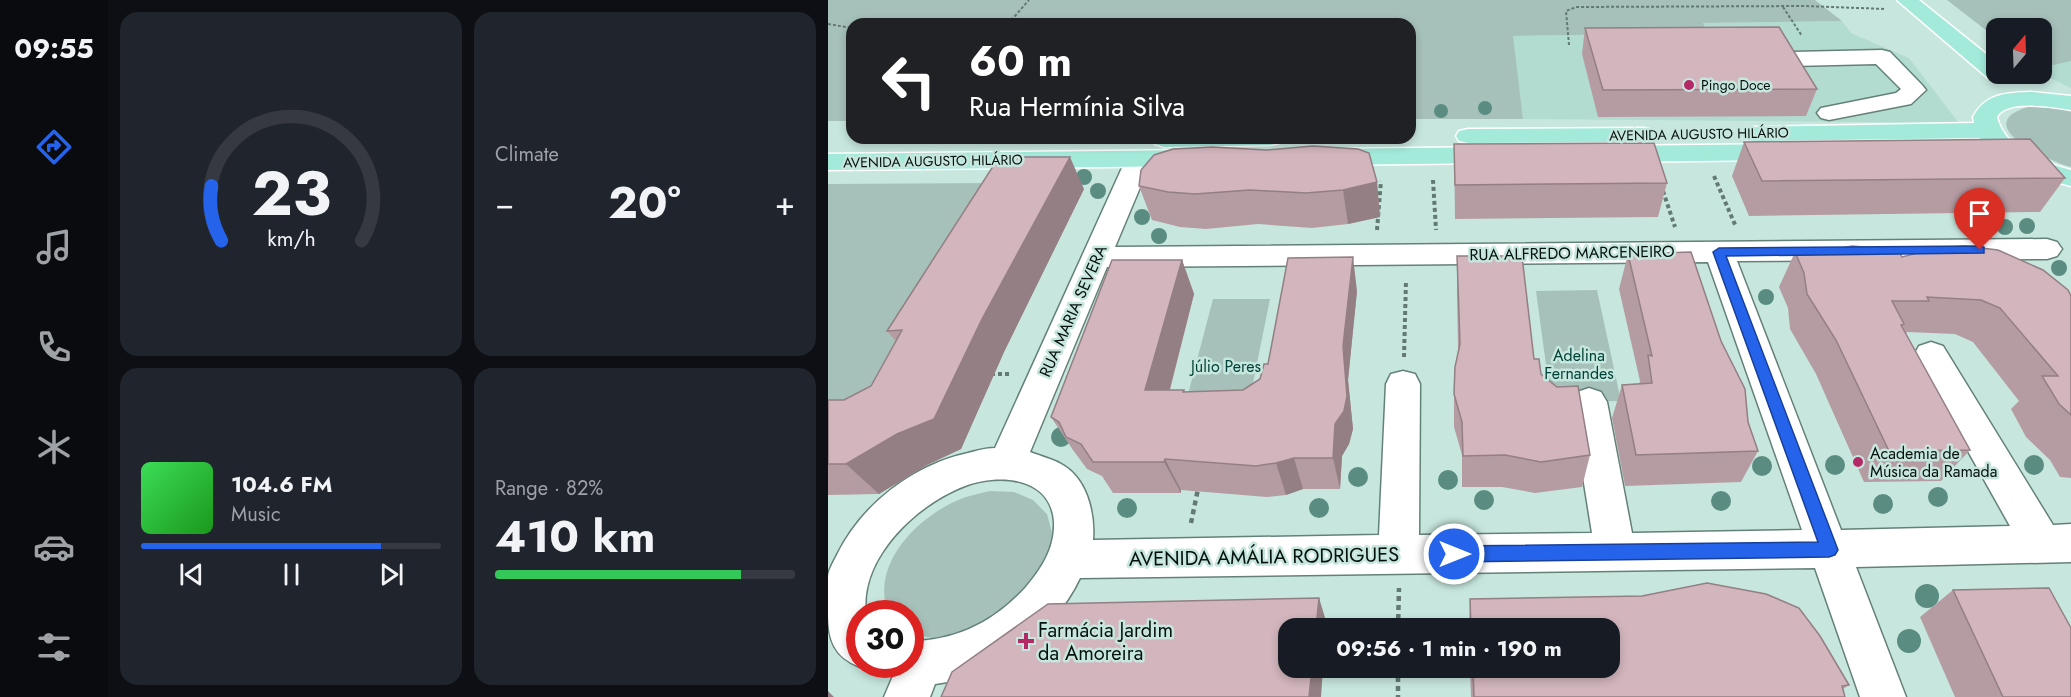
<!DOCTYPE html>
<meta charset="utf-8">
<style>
body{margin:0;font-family:Jost,sans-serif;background:#20242c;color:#f1f3f6;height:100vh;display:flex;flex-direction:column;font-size:22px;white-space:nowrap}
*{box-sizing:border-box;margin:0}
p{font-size:20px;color:#9ea1a6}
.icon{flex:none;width:33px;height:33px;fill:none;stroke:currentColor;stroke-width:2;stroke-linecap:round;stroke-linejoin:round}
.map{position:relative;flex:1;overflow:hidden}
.details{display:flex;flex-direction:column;gap:12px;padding:12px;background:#0d0f14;width:720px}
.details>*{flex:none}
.top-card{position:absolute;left:18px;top:18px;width:570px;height:126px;border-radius:18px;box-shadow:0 3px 9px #0003;background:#202124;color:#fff;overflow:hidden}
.needle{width:39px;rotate:19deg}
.tools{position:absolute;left:1158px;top:18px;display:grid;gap:12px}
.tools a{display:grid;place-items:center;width:66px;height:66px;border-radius:12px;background:#171b24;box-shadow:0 3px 9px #0003;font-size:30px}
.speed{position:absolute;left:18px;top:600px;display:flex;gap:12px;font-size:30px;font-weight:700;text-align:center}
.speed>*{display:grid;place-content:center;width:78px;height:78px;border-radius:50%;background:#171b24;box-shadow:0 3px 9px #0003;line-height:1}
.speed .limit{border:9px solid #d22;background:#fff;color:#111}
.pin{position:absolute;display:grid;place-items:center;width:51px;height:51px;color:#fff;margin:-62px -26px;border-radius:50% 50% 50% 0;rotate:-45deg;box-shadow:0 0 6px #0007}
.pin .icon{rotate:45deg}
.me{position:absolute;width:66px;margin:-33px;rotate:90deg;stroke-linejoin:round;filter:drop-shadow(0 0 4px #0008)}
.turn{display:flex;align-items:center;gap:21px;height:126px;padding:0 24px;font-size:27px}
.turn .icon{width:78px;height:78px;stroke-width:2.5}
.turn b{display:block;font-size:42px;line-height:51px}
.big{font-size:45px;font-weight:700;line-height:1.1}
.details .tile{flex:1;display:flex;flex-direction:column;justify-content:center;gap:9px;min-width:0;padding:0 21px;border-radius:18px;background:#20242c}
.details .dial{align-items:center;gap:0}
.dial svg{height:156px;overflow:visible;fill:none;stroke:#363941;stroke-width:7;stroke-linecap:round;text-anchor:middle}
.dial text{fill:#f1f3f6;stroke:none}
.song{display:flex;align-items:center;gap:18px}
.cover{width:72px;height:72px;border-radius:9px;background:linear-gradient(135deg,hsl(130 70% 55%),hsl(120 70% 35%))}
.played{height:6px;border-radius:3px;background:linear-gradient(90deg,#2563eb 80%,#363941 80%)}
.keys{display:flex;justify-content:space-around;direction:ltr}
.heat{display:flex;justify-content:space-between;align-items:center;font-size:33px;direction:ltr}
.charge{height:9px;border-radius:4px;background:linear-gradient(90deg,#34c759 82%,#363941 0)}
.details .tiles{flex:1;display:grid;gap:12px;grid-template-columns:repeat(2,1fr)}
.trip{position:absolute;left:450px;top:618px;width:342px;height:60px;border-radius:18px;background:#171b24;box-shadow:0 3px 9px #0003;font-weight:700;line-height:60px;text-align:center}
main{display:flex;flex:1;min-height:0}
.dock{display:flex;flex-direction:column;width:108px;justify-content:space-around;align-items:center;background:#090b0e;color:#9ea1a6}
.dock .icon{width:42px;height:42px}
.dock .selected{color:#2563eb}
.dock b{font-size:27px;color:#f1f3f6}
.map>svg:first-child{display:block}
</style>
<main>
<nav class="dock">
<b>09:55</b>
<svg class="icon selected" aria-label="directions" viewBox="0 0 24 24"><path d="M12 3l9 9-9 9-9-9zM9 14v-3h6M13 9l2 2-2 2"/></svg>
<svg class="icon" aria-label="music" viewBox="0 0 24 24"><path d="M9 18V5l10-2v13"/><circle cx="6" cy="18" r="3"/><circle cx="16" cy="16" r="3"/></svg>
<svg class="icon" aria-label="phone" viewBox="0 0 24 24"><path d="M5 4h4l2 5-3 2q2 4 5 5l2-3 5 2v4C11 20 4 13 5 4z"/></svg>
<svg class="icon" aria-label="climate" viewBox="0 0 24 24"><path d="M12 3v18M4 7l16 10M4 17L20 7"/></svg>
<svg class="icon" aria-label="car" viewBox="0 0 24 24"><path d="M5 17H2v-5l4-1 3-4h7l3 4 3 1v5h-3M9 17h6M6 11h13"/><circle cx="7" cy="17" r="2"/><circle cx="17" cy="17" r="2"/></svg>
<svg class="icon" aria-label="filters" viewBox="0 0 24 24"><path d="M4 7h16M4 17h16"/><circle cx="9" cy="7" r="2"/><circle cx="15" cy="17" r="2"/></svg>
</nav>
<section class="details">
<div class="tiles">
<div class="tile dial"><svg viewBox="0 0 100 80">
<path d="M14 69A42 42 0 1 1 86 69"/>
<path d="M14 69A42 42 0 0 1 9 41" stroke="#2563eb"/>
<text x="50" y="56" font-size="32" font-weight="700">23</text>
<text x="50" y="72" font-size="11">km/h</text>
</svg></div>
<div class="tile"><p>Climate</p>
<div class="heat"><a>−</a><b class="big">20°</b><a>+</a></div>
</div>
<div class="tile">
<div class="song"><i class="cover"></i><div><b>104.6 FM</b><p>Music</p></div></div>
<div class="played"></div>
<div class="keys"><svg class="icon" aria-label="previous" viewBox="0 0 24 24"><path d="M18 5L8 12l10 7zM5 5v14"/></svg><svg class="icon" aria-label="pause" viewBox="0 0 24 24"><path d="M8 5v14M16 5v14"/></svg><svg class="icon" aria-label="next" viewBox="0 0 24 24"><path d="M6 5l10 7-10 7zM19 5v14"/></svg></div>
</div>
<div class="tile"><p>Range · 82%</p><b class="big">410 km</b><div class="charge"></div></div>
</div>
</section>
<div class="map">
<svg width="1243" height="697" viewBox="0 0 1243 697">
<rect width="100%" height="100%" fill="#c7e7de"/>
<path fill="#b3dcd1" d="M 1014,21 L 1023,33 L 1081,58 L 1131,123 L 695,119 L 684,36 L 878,33 L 875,23 Z
M 1243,61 L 1243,88 L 1222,78 L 1222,66 Z"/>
<path fill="#a6c1ba" d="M 0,0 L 987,0 L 1014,21 L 875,23 L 879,33 L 685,36 L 695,119 L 582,119 L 582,24 L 24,24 L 24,121 L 0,121 Z
M 1119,0 L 1243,0 L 1243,61 L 1222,66 L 1222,78 L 1214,72 L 1214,28 L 1168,28 L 1168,38 Z
M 1200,107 L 1216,107 L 1243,111 L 1243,167 C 1221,161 1140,125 1200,107 Z
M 169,183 L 53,415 L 0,415 L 0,184 Z
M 769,290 L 793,401 L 723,402 L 708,291 Z
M 385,299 L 442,299 L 422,398 L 359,398 Z
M 162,491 L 186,492 L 205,500 L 219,514 L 224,533 L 221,556 L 188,604 L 133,634 L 104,638 L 83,633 L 82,614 L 60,613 C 42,563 91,515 135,498 C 144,495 153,493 162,491 Z"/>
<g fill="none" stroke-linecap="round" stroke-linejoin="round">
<defs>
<path id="minor" d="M 1054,50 L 1062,52 L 1094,85 L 1098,90 L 1083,104 L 1001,120 L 993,118 L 989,113 L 993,108 L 1068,93 L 1073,89 L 1048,64 L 965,66 L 957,64 L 954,59 L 957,54 L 965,52 Z
M 311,151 L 320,154 L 324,159 L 287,247 L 1219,239 L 1229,242 L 1234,249 L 1229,256 L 1219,259 L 909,261 L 1013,530 L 1182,526 L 1086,355 L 1091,346 L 1103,342 L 1115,346 L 1225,525 L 1243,524 L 1243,562 L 1028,567 L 1078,697 L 1032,697 L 987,568 L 252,578 C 225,634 169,676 107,684 L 102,697 L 56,697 L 65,676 L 60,664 L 82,664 L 82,641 C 129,641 167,621 198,587 C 214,568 227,548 226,522 C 223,477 172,473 137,486 C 89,504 31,558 38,614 L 32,614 L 32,664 L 38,664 L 32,667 C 6,657 0,640 0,613 C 0,601 0,587 0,576 C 1,569 6,561 9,555 C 34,504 85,465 140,453 C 148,451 157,448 167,448 L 298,159 L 302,154 ZM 880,262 L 974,530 L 804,533 L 779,402 L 773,392 L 761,388 L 749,392 L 743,402 L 764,533 L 591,535 L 592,384 L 587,374 L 575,371 L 563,374 L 558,384 L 551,535 L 265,540 C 267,513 259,478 233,464 C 224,459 212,456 202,452 L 279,267 Z"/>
<path id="major" d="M 1069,0 L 1091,0 L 1168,62 L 1168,74 L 1179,74 L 1176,78 L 1168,80 L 1160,78 Z
M 1203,92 L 1243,96 L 1243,110 C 1226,107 1178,99 1169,117 C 1177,149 1213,162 1243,170 L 1243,186 C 1210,178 1172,168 1152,138 L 925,141 L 916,139 L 913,134 L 916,129 L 925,127 L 1146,123 L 1145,117 C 1158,93 1178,93 1203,92 Z
M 816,128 L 825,130 L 828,135 L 825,140 L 816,142 L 640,143 L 631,141 L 628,136 L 631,131 L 640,129 Z
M 324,138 L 454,138 L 451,143 L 442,145 L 336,147 L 327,144 Z
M 956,144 L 965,147 L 969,152 L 965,157 L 956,160 L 786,162 L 777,159 L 773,154 L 777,149 L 786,146 Z
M 671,147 L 680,150 L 684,155 L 680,160 L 671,163 L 498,165 L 489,162 L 485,157 L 489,152 L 498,149 Z
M 368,150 L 377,153 L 381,158 L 377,163 L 368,166 L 0,170 L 0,154 Z"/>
</defs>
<use href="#minor" stroke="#648179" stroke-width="3"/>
<use href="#major" stroke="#fff" stroke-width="3"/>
<path stroke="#637973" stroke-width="2" stroke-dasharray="3 2" stroke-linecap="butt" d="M 955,7 L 974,36
M 0,24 L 24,28
M 180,24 L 201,0
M 741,45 L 738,11 L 748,7 L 977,6 L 1058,9"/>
<path stroke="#637973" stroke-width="4" stroke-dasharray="4 3" stroke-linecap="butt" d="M 886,176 L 908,227
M 605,180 L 608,230
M 835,191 L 847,227
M 549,230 L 553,181
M 576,357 L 578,280
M 163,374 L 182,374"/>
<path stroke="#637973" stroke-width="4.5" stroke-dasharray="5 4" stroke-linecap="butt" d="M 363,523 L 370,489
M 570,628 L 571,588
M 570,668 L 570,697"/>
<use href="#minor" fill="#fff" fill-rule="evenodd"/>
<use href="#major" fill="#a3eadb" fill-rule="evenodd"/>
</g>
<g fill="#5a8c82">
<circle cx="657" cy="108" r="7"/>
<circle cx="613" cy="111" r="7"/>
<circle cx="256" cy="177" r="8"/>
<circle cx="270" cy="191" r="8"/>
<circle cx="314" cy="217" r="8"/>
<circle cx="1158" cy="225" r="8"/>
<circle cx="1199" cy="226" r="8"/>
<circle cx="1177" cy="227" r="8"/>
<circle cx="331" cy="236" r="8"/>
<circle cx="1231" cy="268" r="8"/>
<circle cx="938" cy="297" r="8"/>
<circle cx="233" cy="437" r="10"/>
<circle cx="1007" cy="465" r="10"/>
<circle cx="1206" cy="465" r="10"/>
<circle cx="934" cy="466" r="10"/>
<circle cx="530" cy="477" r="10"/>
<circle cx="620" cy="480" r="10"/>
<circle cx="1110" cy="497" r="10"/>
<circle cx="656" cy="500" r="10"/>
<circle cx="893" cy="501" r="10"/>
<circle cx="1055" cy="504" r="10"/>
<circle cx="299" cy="508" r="10"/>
<circle cx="491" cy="508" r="10"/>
<circle cx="1099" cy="596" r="12"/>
<circle cx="1081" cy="641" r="12"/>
</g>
<path fill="#b59ca3" d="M 757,28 L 989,89 L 978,116 L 770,117 L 754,54 Z
M 916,142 L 1237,178 L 1212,212 L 921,216 L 904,176 Z
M 626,144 L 839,183 L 830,217 L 627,219 Z
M 549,182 L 552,217 L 520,224 L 484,228 L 430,224 L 378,229 L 352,227 L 324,220 L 311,186 Z
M 256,189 L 176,352 L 133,449 L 99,465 L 51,494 L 0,495 L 0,400 L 16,400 L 43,386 L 68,341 L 59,331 Z
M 967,252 L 1074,257 L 1243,296 L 1243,478 L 1232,477 L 1222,460 L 1198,437 L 1183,409 L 1191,401 L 1145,342 L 1127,334 L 1079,332 L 1078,334 L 1142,450 L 1113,481 L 1036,482 L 988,374 L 962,329 L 960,308 L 951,287 Z
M 800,254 L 920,422 L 930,451 L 913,482 L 797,486 L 784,418 L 794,385 L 811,384 L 812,381 L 791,289 Z
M 629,256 L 706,359 L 713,374 L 762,455 L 754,487 L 707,493 L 674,487 L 634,487 L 634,455 L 626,427 L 626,394 L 630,350 L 629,290 Z
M 354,260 L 366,294 L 342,390 L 356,390 L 357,392 L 415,390 L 432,379 L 440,364 L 529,291 L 520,380 L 525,429 L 521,444 L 514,456 L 512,489 L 475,489 L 458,495 L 439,497 L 353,490 L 353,493 L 285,493 L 274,476 L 259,469 L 245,450 L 223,417 Z
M 879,583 L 938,594 L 971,608 L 992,636 L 1021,685 L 1015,689 L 1017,697 L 643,697 L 642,668 L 782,668 L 782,628 L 641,628 L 642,599 L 814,596 Z
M 1125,590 L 1243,697 L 1127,697 L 1092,617 Z"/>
<path fill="#937f84" d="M 242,157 L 256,189 L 176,352 L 133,449 L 99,465 L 51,494 L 18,464 Z
M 549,182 L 552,217 L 520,224 L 515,190 Z
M 525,257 L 529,291 L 520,380 L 525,429 L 521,444 L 514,456 L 512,489 L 505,458 L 507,424 L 515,346 Z
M 354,260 L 366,294 L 333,423 L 317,390 Z
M 466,458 L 475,489 L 458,495 L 448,463 Z
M 337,459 L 353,490 L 353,493 L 336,462 Z
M 491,598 L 499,624 L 499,628 L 488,628 Z
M 484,668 L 495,668 L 493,697 L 481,697 Z
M 0,691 L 6,697 L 0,697 Z"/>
<path fill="#d2b5bd" stroke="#937f84" stroke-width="1.5" d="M 951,27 L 989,89 L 775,90 L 757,28 Z
M 1202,139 L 1237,178 L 934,181 L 916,142 Z
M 826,143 L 839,183 L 627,185 L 626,144 Z
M 485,146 L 530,149 L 541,153 L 549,182 L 515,190 L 478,193 L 422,190 L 367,194 L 340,192 L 311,186 L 313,170 L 326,155 L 345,149 L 384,147 L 439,150 Z
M 171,157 L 242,157 L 154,319 L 106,419 L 69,434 L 18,464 L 0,464 L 0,400 L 16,400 L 43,386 L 74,330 L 59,331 Z
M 1024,246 L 1070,250 L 1074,257 L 1109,248 L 1137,246 L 1170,250 L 1215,270 L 1240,290 L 1243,296 L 1243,415 L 1231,404 L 1214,376 L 1230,376 L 1172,308 L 1153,300 L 1099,297 L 1101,301 L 1064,301 L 1076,324 L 1073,325 L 1142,450 L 1061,451 L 1008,340 L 979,294 L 976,273 L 967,252 L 998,251 Z
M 863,252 L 893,341 L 917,389 L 920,422 L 930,451 L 808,455 L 794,385 L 824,383 L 820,355 L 824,356 L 800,254 Z
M 629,256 L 694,256 L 706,359 L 711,359 L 713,374 L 729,387 L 750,386 L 762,455 L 713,462 L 677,455 L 635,456 L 634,422 L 626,394 L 627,367 L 632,344 Z
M 525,257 L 515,346 L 519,396 L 516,411 L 507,424 L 505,458 L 466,458 L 448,463 L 428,466 L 337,459 L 336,462 L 265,462 L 253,444 L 238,437 L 231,422 L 223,417 L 284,260 L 354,260 L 317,390 L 356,390 L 355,392 L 415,390 L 432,379 L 436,364 L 440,364 L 460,258 Z
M 879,583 L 938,594 L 971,608 L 992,636 L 1021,685 L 1014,686 L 1017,697 L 646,697 L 645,668 L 782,668 L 782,628 L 643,628 L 642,599 L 814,596 Z
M 1221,588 L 1243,628 L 1243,697 L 1175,697 L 1125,590 Z
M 491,598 L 488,628 L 460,628 L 460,668 L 484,668 L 481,697 L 113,697 L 124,672 L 220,604 Z"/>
<path fill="#2563eb" stroke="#184099" stroke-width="1.5" d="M 1152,246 L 1156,247 L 1156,253 L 898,256 L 1010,550 L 1007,555 L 1001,557 L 626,562 L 620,560 L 617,554 L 620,549 L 626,546 L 990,542 L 885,252 L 891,248 Z"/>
<g fill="#b42965" stroke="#c7e7de" stroke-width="2">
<circle cx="861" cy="85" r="6"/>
<circle cx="1030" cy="462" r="6"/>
<path d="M195 632h6v6h6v6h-6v6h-6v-6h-6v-6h6z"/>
</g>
<g text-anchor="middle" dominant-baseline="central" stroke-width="5" stroke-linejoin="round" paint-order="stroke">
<g font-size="14" fill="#06110e" stroke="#c7e7de" text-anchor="start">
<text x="873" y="85">Pingo Doce</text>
</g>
<g font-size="14" fill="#06110e" stroke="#c7e7de">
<text transform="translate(871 134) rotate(-1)">AVENIDA AUGUSTO HILÁRIO</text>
<text transform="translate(105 161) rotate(-1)">AVENIDA AUGUSTO HILÁRIO</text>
</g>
<g font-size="16" fill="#06110e" stroke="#c7e7de">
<text transform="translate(744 253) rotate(-1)">RUA ALFREDO MARCENEIRO</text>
<text transform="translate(245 311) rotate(-66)">RUA MARIA SEVERA</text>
</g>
<g font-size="16" fill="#004237" stroke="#c7e7de">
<text x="751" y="355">Adelina<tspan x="751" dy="18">Fernandes</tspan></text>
<text x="398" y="366">Júlio Peres</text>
</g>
<g font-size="16" fill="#06110e" stroke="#c7e7de" text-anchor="start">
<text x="1042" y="453">Academia de<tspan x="1042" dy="18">Música da Ramada</tspan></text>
</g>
<g font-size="20" fill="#06110e" stroke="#c7e7de">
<text transform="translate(436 557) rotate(-1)">AVENIDA AMÁLIA RODRIGUES</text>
</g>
<g font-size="20" fill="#06110e" stroke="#c7e7de" text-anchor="start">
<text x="210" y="630">Farmácia Jardim<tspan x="210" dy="23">da Amoreira</tspan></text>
</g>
</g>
</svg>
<div class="tools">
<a><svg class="needle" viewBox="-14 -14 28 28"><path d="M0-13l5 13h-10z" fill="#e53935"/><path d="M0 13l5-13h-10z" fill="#9ea1a6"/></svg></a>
</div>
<div class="speed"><div class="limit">30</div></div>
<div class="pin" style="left:1152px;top:250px;background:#d93025"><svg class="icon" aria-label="arrive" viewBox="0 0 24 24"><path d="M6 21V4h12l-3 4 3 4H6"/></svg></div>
<svg class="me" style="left:626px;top:554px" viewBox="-20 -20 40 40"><circle r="17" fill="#2563eb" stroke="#fff" stroke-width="3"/><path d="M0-11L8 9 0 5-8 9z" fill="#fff"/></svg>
<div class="trip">09:56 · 1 min · 190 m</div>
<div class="top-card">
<div class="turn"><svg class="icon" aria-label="left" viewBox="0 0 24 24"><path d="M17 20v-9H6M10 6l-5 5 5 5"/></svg><div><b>60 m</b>Rua Hermínia Silva</div></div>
</div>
</div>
</main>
